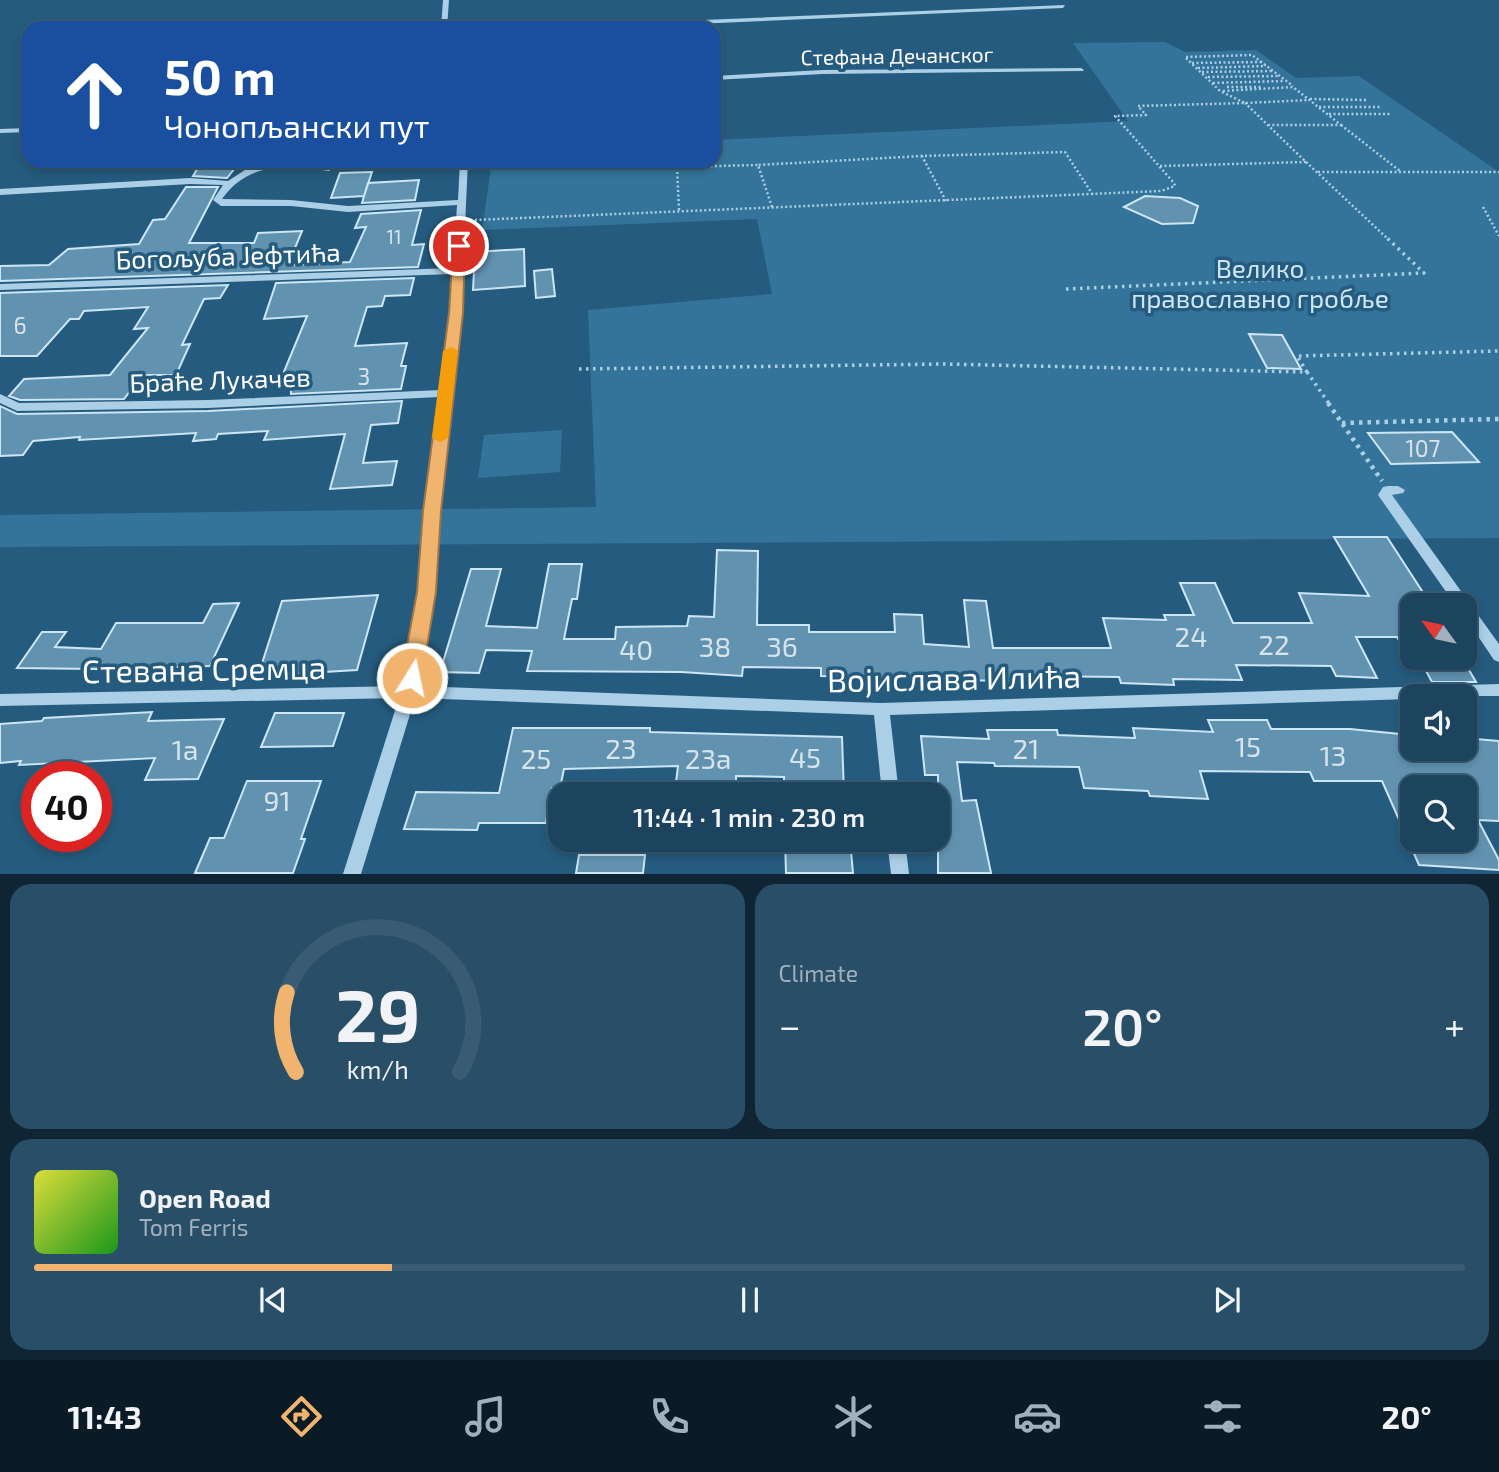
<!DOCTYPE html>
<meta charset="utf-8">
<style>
body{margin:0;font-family:"Exo 2",sans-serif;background:#294e67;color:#f1f3f6;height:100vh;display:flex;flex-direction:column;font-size:26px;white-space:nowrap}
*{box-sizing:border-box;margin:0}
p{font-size:23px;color:#a0b0bc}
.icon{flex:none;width:38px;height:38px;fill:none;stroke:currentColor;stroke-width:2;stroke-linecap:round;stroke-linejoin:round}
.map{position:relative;height:874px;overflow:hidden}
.drawer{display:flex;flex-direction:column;gap:10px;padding:10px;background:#0f2534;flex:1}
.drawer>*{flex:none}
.top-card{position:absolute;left:21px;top:21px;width:700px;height:147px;border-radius:21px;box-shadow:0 4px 10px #0003,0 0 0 2px #3a5c73;background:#1a4fa0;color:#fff;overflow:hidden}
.needle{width:46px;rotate:303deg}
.fabs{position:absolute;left:1400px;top:593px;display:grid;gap:14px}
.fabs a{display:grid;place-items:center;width:77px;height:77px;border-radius:14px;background:#1c445e;box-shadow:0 4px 10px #0003,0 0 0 2px #3a5c73;font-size:35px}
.speed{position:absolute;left:21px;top:761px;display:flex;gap:14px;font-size:35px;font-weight:700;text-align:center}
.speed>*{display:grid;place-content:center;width:91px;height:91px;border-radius:50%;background:#1c445e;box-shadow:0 4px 10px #0003,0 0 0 2px #3a5c73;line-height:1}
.speed .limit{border:10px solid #d22;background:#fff;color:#111}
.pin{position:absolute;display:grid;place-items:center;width:60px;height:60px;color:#fff;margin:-30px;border:4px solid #fff;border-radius:50%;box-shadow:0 2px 7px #0007}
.me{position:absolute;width:77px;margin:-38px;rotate:10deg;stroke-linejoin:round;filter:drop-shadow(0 0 5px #0008)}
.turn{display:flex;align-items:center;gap:24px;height:147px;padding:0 28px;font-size:32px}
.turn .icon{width:91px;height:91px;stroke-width:2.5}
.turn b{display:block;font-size:49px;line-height:60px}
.big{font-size:52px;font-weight:600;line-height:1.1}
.drawer .tile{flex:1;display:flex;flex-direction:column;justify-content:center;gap:10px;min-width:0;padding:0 24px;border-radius:21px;background:#294e67}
.drawer .dial{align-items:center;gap:0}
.dial svg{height:182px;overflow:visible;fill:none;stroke:#3a5c73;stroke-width:7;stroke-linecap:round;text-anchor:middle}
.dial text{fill:#f1f3f6;stroke:none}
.song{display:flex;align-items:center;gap:21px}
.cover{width:84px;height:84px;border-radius:10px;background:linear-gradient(135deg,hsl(60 70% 55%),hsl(120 70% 35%))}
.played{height:7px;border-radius:4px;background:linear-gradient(90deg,#f0b46f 25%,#3a5c73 25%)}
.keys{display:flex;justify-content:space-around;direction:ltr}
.heat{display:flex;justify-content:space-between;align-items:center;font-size:38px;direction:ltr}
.drawer .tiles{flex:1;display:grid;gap:10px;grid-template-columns:1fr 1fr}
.tile:last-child{grid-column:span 2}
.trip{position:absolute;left:548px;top:782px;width:402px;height:70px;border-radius:21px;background:#1c445e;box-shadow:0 4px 10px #0003,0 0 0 2px #3a5c73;font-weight:600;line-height:70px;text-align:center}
.menu{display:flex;height:112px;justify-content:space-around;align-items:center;background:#0b1b26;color:#a0b0bc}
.menu .icon{width:49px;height:49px}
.menu .active{color:#f0b46f}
.menu b{font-size:32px;color:#f1f3f6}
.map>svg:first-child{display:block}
</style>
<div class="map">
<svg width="1499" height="874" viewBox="0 0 1499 874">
<rect width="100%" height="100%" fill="#255b7e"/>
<path fill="#35749a" d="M 1165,42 L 1185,52 L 1256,50 L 1296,78 L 1359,76 L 1499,172 L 1499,538 L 0,547 L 0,515 L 596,507 L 588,310 L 772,294 L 757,219 L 482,230 L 492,161 L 714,161 L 714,140 L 1128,121 L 1073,43 Z
M 562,430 L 560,472 L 478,478 L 484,435 Z"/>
<path fill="#6193b1" stroke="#cde6f5" stroke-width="2" fill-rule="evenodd" d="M 239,163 L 227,178 L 193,176 L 199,166 Z
M 372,172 L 364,196 L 331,198 L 340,173 Z
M 419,180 L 415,200 L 362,203 L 368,183 Z
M 186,187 L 218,187 L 189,243 L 254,243 L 258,233 L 302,231 L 288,265 L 350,262 L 366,227 L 355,228 L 361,214 L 421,210 L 412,245 L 424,244 L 418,267 L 0,281 L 0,266 L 49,265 L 68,249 L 139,244 L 153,220 L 165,219 Z
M 1145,196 L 1180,198 L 1198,206 L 1193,223 L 1162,224 L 1124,207 Z
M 524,249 L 525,286 L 473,290 L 475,252 Z
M 552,269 L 555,296 L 536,298 L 534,271 Z
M 414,278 L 410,295 L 385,296 L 382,306 L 367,307 L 355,346 L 407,343 L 401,366 L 406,366 L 401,389 L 291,394 L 290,374 L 283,374 L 307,316 L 264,319 L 276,283 Z
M 228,285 L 220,298 L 204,299 L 182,345 L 190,344 L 176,375 L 142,375 L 124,399 L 20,400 L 9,396 L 24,379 L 110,375 L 148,328 L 134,329 L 148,307 L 84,311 L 79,319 L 70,319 L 37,356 L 0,356 L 0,293 Z
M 1249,334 L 1282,335 L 1301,369 L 1267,368 Z
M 402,401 L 398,423 L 371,425 L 363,463 L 397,461 L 392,485 L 330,489 L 345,434 L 264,440 L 268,431 L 218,434 L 216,439 L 193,441 L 196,433 L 79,440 L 80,437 L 33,441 L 23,455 L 0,456 L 0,406 L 17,414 L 208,411 Z
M 1452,432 L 1479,462 L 1391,464 L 1368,433 Z
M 1334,537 L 1387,537 L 1424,594 L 1412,594 L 1412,663 L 1397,637 L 1356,637 L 1377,678 L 1336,676 L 1331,666 L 1236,665 L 1242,680 L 1173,679 L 1174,685 L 1121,683 L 1119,677 L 1034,676 L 1036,682 L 821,676 L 821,668 L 743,667 L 742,676 L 681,672 L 527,671 L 532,651 L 486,650 L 479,673 L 440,672 L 471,569 L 501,569 L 486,626 L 537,628 L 549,564 L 582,564 L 577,599 L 572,599 L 564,639 L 615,639 L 616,627 L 687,626 L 689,616 L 714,617 L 717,550 L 758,551 L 757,625 L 809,625 L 809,632 L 895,632 L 894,614 L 922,615 L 924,644 L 969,647 L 964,600 L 986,601 L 993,648 L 1111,648 L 1103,618 L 1166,620 L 1164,615 L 1194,615 L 1180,583 L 1215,583 L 1233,623 L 1312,623 L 1299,593 L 1369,596 Z
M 378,595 L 357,670 L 258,676 L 282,601 Z
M 239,603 L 210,666 L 174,667 L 172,670 L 17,668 L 42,632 L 66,632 L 55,647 L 101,649 L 116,623 L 203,623 L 213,604 Z
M 1419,658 L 1462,658 L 1476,682 L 1432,682 Z
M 152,712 L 148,721 L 224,719 L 198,779 L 145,780 L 155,758 L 19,765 L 21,761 L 0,763 L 0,724 L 42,721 L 44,718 Z
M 275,713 L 344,713 L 333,746 L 261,747 Z
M 1208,720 L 1267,720 L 1271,729 L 1350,729 L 1410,735 L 1412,749 L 1465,749 L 1465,738 L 1499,741 L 1499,821 L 1478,820 L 1499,860 L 1499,870 L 1419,865 L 1382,781 L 1314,781 L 1310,772 L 1200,771 L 1208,799 L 1150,796 L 1148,791 L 1084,788 L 1079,767 L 995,766 L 994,763 L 957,762 L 962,801 L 976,800 L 991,873 L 938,873 L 938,775 L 925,775 L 921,736 L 989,739 L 987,730 L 1057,730 L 1058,735 L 1135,738 L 1133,728 L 1213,732 ZM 1412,788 L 1465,788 L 1465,840 L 1412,840 Z
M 513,728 L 650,728 L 650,732 L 842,737 L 844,794 L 784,794 L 784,777 L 736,776 L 736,784 L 676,782 L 678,766 L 564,769 L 560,788 L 552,788 L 546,823 L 479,823 L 477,830 L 404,829 L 416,792 L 499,793 Z
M 247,781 L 321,781 L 301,839 L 305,839 L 293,873 L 195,873 L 210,838 L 224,838 Z
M 785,840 L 850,840 L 853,873 L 786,873 Z
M 579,855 L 645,855 L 643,873 L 576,873 Z"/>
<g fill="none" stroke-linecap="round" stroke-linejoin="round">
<path stroke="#aacfe6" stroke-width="2.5" stroke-dasharray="2 2.5" stroke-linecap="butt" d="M 1186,57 L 1252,55 L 1293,86
M 1192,63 L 1261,62
M 1198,68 L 1266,66
M 1202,72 L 1272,71
M 1208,77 L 1279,76
M 1213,83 L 1284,81
M 1227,87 L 1262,87
M 1223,91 L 1293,87 L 1341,125 L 1269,125
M 1310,99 L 1366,100
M 1246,103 L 1309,100
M 1319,107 L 1382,107
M 1329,114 L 1390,114
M 1341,125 L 1400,171
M 1306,162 L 1388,239
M 1160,166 L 1306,162 L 1245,103
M 1318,172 L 1499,172
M 946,201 L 922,156 L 1065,152 L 1093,195
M 772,207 L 758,165 L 922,156
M 1483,207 L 1499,236
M 679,210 L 677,167 L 758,165
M 475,220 L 1161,191 L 1175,186 L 1174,183 L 1115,116 L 1146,115 L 1138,106 L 1245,103 L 1220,91 L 1185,57"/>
<path stroke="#aacfe6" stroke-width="3.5" stroke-dasharray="2.5 4.5" stroke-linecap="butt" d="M 1066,289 L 1424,273 L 1386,237
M 579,369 L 943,364 L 1307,372 L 1297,356 L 1499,351
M 1307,372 L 1330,405"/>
<path stroke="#aacfe6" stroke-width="4.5" stroke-dasharray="3.5 5" stroke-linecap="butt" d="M 1328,403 L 1382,481
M 1342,423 L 1499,419"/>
<path fill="#aacfe6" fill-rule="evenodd" d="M 443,0 L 449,0 L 447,28 L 441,28 Z
M 1065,5 L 1063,8 L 601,28 L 554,28 L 557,26 Z
M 1081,68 L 1084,70 L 1083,71 L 823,74 L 714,80 L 714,76 L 823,70 Z
M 28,128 L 28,132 L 0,133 L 0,129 Z
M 460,161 L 468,161 L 461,313 L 436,535 L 434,592 L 418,686 L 881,703 L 1499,684 L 1499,696 L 1412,696 L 1412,699 L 890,715 L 899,794 L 882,794 L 874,715 L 415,698 L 361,874 L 343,874 L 399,698 L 0,706 L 0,694 L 402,686 L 420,592 L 422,535 L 440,397 L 208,408 L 17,411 L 0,403 L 0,394 L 19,403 L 208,400 L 441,390 L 451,313 L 453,274 L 0,290 L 0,284 L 453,268 L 457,205 L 348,212 L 291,206 L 221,206 L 213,200 L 223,185 L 190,184 L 0,195 L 0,189 L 190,178 L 228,181 L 248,168 L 266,163 L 298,162 L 329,165 L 333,168 L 329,171 C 288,164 248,162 222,199 L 291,200 L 348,206 L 458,200 Z
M 1388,486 L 1398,486 L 1405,490 L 1403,493 L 1392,495 L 1499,644 L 1499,662 L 1494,660 L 1465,617 L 1465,606 L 1456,606 L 1378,495 L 1383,487 Z
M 887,840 L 905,840 L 909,874 L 891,874 Z"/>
</g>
<path fill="#f0b46f" stroke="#9c7548" stroke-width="2" d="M 459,242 L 465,246 L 463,313 L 441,511 L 436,592 L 422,678 L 419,683 L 404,683 L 401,678 L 417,592 L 423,511 L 449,313 L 453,246 Z"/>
<path fill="#f59e0b" d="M 451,347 L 458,351 L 448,438 L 440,442 L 432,438 L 443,351 Z"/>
<g text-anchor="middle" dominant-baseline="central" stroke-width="7" stroke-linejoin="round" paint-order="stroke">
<g font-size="19" fill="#d8e4ec">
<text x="394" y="236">11</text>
</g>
<g font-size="21" fill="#fff" stroke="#255b7e">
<text transform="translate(897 55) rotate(-1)">Стефана Дечанског</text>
</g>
<g font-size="23" fill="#d8e4ec">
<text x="20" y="325">6</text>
<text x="364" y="376">3</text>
<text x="1423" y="448">107</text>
</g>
<g font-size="26" fill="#fff" stroke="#255b7e">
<text transform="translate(228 255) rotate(-2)">Богољуба Јефтића</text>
<text transform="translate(220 379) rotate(-2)">Браће Лукачев</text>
</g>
<g font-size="26" fill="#cde6f5" stroke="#255b7e">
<text x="1260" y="267">Велико<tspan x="1260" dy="30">православно гробље</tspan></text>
</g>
<g font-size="28" fill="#d8e4ec">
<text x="1191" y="636">24</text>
<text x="1274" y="644">22</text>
<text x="715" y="646">38</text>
<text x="782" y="646">36</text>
<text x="636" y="649">40</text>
<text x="1248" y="746">15</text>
<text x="621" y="748">23</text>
<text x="1026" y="748">21</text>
<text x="185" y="749">1a</text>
<text x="1333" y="755">13</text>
<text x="805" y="757">45</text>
<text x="536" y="758">25</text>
<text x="708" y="758">23a</text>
<text x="277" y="800">91</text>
</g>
<g font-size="32" fill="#fff" stroke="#255b7e">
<text transform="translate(204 668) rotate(-1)">Стевана Сремца</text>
<text transform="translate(954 677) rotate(-1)">Војислава Илића</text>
</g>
</g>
</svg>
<div class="fabs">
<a><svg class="needle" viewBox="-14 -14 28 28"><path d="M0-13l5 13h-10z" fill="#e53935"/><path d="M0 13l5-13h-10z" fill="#a0b0bc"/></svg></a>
<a><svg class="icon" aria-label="sound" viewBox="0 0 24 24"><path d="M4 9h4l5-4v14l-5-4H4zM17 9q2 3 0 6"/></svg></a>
<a><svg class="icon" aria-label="search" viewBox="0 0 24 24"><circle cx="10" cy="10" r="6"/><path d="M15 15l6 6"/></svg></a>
</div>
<div class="speed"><div class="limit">40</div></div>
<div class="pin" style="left:459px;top:246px;background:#d93025"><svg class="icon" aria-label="arrive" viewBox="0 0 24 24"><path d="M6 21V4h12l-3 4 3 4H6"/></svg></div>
<svg class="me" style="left:412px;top:678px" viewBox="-20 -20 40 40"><circle r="17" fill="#f0b46f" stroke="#fff" stroke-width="3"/><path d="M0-11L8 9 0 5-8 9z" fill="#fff"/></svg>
<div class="trip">11:44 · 1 min · 230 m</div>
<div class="top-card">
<div class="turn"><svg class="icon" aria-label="ahead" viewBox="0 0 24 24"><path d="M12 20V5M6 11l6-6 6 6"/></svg><div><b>50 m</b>Чонопљански пут</div></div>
</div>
</div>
<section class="drawer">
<div class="tiles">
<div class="tile dial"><svg viewBox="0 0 100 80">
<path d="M14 69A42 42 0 1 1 86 69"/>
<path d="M14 69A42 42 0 0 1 10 34" stroke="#f0b46f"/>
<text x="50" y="56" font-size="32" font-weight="700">29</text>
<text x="50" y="72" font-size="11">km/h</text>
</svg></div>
<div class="tile"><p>Climate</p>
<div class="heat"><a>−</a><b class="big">20°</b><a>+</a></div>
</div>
<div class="tile">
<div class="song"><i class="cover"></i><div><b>Open Road</b><p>Tom Ferris</p></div></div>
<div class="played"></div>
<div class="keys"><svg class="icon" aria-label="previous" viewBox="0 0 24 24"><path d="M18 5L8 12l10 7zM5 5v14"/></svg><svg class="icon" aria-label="pause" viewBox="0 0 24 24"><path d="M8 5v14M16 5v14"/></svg><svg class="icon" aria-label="next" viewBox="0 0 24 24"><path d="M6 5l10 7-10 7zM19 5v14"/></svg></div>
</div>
</div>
</section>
<nav class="menu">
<b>11:43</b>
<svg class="icon active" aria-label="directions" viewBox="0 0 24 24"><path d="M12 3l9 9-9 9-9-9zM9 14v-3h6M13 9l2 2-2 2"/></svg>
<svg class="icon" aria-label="music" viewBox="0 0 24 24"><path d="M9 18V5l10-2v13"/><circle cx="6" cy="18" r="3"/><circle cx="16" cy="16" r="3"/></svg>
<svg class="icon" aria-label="phone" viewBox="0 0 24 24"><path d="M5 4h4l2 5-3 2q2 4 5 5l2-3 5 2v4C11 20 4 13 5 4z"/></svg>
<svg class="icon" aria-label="climate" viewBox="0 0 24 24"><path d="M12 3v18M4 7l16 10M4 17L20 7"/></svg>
<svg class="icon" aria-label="car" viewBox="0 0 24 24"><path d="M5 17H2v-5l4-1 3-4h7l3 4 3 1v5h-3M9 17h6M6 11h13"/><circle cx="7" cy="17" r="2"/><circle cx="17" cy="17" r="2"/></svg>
<svg class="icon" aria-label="filters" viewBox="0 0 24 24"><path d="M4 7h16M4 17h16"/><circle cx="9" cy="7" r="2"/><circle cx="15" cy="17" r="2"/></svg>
<b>20°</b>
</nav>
